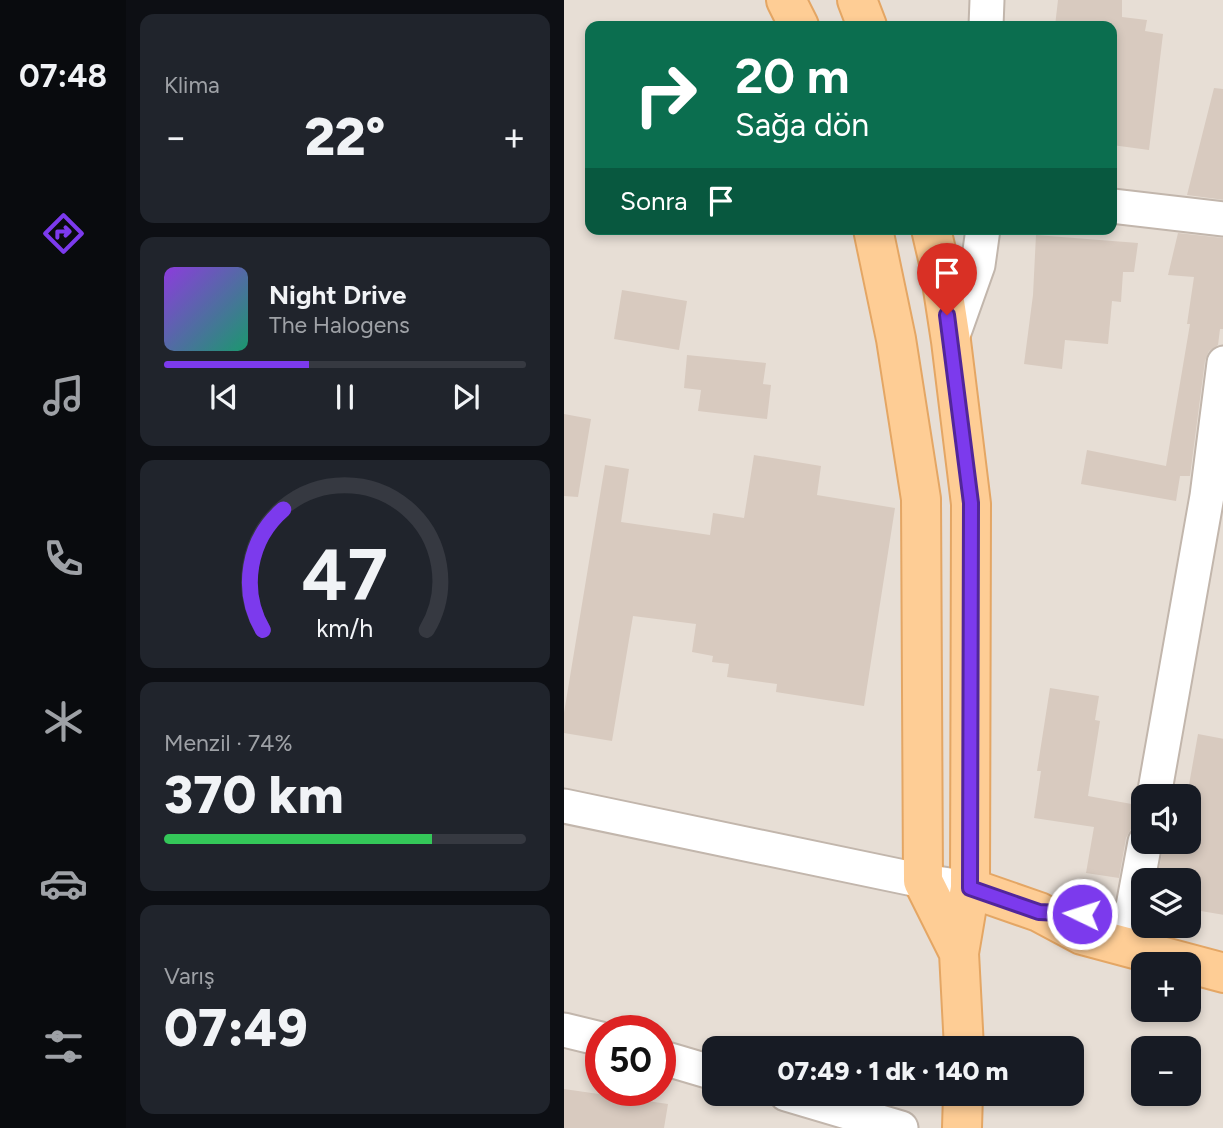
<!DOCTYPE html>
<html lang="tr">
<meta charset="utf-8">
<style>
body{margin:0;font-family:Figtree,sans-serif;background:#20242c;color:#f1f3f6;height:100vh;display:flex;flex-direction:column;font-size:26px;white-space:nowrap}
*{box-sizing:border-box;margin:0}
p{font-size:23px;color:#9ea1a6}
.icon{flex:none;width:38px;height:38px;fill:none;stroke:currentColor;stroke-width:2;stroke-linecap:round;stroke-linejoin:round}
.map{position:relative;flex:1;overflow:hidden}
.side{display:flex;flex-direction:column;gap:14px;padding:14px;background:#0d0f14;width:438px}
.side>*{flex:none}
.hud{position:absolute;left:21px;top:21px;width:532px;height:214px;border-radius:14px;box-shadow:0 4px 10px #0003;background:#0b6e4f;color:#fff;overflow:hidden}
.tools{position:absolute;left:567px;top:784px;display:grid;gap:14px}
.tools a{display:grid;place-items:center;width:70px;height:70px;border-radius:14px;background:#171b24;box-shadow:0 4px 10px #0003;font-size:35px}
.speed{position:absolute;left:21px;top:1015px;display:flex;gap:14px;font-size:35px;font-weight:700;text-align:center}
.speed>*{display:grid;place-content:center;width:91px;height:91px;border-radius:50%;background:#171b24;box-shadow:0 4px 10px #0003;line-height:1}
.speed .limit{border:10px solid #d22;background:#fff;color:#111}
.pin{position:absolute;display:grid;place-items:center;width:60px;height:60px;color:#fff;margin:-72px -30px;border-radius:50% 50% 50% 0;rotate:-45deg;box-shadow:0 0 7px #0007}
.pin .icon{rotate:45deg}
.me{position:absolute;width:77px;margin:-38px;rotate:274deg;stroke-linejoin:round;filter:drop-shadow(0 0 5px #0008)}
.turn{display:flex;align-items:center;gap:24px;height:147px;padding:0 35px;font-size:32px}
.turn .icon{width:91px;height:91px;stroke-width:2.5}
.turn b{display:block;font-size:49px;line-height:60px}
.then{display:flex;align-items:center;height:66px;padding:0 35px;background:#0003;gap:14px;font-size:26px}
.big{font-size:52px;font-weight:800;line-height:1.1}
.side .tile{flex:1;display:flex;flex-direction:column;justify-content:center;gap:10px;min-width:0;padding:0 24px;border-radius:14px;background:#20242c}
.side .dial{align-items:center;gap:0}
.dial svg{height:182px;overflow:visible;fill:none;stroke:#363941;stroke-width:7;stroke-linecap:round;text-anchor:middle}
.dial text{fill:#f1f3f6;stroke:none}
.song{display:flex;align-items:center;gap:21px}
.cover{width:84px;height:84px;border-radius:10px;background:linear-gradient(135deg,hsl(270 70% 55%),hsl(160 70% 35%))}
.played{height:7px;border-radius:4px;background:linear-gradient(90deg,#7c3aed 40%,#363941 40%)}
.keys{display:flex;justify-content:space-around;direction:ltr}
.heat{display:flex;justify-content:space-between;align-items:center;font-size:38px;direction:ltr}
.charge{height:10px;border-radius:5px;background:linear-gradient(90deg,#34c759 74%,#363941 0)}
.trip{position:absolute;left:138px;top:1036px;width:382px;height:70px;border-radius:14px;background:#171b24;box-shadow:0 4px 10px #0003;font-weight:800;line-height:70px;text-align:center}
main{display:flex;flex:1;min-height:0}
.menu{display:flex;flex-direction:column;width:126px;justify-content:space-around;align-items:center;background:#090b0e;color:#9ea1a6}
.menu .icon{width:49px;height:49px}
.menu .current{color:#7c3aed}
.menu b{font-size:32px;color:#f1f3f6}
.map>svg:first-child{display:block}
</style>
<main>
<nav class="menu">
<b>07:48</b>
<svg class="icon current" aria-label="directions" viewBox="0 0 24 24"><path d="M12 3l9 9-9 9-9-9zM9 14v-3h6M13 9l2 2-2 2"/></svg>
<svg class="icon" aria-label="music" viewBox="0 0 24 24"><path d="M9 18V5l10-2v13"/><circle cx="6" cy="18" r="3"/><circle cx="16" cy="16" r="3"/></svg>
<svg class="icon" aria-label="phone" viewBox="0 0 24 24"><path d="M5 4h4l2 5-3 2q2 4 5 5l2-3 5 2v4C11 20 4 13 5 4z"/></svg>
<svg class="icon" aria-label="climate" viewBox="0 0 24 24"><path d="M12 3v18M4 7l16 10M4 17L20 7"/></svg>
<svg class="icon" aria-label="car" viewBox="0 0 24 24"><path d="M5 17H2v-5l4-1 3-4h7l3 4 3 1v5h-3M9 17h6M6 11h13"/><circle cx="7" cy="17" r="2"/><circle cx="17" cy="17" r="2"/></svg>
<svg class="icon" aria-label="filters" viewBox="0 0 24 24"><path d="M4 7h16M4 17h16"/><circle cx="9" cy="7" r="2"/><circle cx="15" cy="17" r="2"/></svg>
</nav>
<section class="side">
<div class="tile"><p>Klima</p>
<div class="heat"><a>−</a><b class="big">22°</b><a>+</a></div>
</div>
<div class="tile">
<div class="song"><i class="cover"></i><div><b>Night Drive</b><p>The Halogens</p></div></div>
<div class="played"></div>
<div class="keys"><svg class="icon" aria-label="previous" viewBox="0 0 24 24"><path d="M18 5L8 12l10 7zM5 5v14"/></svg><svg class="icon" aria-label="pause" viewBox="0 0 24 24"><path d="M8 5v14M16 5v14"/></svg><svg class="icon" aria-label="next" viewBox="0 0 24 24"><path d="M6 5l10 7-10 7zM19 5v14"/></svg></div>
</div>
<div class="tile dial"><svg viewBox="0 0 100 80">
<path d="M14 69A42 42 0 1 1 86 69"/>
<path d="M14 69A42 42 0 0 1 23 16" stroke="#7c3aed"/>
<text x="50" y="56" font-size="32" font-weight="700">47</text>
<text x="50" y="72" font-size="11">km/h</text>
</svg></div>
<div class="tile"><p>Menzil · 74%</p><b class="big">370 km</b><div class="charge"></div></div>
<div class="tile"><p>Varış</p><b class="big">07:49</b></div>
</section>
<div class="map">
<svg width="660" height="1128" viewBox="0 0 660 1128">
<rect width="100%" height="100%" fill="#f3ede7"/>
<path fill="#e7ded5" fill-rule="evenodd" d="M 0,0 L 659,0 L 659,1128 L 0,1128 ZM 26,26 L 548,26 L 548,229 L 26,229 ZM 579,796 L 625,796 L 625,842 L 579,842 ZM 579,880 L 625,880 L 625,926 L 579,926 ZM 579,964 L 625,964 L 625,1010 L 579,1010 ZM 37,1031 L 96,1031 L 96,1090 L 37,1090 ZM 150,1048 L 508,1048 L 508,1094 L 150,1094 ZM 579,1048 L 625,1048 L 625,1094 L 579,1094 Z"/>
<path fill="#d8cabf" d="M 494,0 L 558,0 L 558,17 L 583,20 L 581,31 L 599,34 L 585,150 L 548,145 L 548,26 L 491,26 Z
M 650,88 L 660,89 L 660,200 L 623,195 Z
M 614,233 L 660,238 L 660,329 L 656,329 L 654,345 L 645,351 L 641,361 L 626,476 L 616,476 L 612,501 L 517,484 L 523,450 L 602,466 L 626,324 L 623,324 L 630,277 L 604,275 Z
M 472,235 L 574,243 L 570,272 L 559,272 L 557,302 L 548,301 L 544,344 L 501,340 L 498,369 L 460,364 L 469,295 Z
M 58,290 L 123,301 L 115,350 L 50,339 Z
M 123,355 L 202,363 L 199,384 L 207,385 L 203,419 L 134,411 L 137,390 L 120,388 Z
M 0,414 L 27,419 L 14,497 L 0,496 Z
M 190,455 L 257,466 L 253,495 L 331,508 L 300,706 L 212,692 L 213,684 L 163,677 L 165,664 L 148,662 L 149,656 L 128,652 L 132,624 L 69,616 L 48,741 L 0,733 L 0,713 L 41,465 L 65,469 L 57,522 L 146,535 L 149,513 L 180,518 Z
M 486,688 L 535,696 L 531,720 L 536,721 L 524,796 L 573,805 L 579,812 L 579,823 L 567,829 L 562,838 L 555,878 L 522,873 L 530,827 L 470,818 L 477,771 L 473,771 Z
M 634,734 L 660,739 L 660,915 L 625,909 L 625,880 L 593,880 L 600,842 L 625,842 L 623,796 Z
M 0,1089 L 104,1104 L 100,1128 L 0,1128 Z"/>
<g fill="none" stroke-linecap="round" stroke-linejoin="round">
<defs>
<path id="minor" d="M 422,26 L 423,0
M 548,206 L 660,219
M 387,341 L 414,265 L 419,229
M 590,796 L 643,496 L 660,363
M 0,806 L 359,881 L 406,888
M 565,928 L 581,842
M 0,1030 L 37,1039
M 96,1057 L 150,1073
M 222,1094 L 337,1128"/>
<path id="major" d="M 222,0 L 235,26
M 293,0 L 303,26
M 309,229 L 332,339 L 357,499 L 359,881 L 395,953
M 367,229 L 375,263 L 387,341 L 407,504 L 406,888 L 395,953 L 400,1048
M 406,888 L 475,912 L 518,935 L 660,973
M 398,1128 L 399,1094"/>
</defs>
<use href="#minor" stroke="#c2b6ac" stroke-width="37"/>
<use href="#major" stroke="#e4a664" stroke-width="42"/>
<use href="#minor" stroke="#fff" stroke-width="33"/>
<use href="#major" stroke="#fecd95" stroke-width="38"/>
</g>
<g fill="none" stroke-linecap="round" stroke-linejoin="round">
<defs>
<path id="route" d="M 383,315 L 407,503 L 406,888 L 475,912 L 518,914"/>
</defs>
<use href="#route" stroke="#51269a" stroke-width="18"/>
<use href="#route" stroke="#7c3aed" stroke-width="12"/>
</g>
</svg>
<div class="tools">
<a><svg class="icon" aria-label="sound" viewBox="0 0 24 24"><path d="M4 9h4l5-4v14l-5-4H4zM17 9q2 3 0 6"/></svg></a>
<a><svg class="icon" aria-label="layers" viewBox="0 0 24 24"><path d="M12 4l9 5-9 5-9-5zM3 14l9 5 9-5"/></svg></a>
<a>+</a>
<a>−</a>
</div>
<div class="speed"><div class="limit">50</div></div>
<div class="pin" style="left:383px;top:315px;background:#d93025"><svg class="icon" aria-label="arrive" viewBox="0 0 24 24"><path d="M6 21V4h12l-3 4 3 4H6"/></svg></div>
<svg class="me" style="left:518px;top:914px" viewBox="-20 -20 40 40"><circle r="17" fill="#7c3aed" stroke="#fff" stroke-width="3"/><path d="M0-11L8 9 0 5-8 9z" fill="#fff"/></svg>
<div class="trip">07:49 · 1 dk · 140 m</div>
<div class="hud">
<div class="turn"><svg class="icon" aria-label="right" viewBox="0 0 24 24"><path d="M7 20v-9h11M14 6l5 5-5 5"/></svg><div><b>20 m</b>Sağa dön</div></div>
<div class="then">Sonra<svg class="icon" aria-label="arrive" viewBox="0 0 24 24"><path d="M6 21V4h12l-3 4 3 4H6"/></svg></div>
</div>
</div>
</main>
